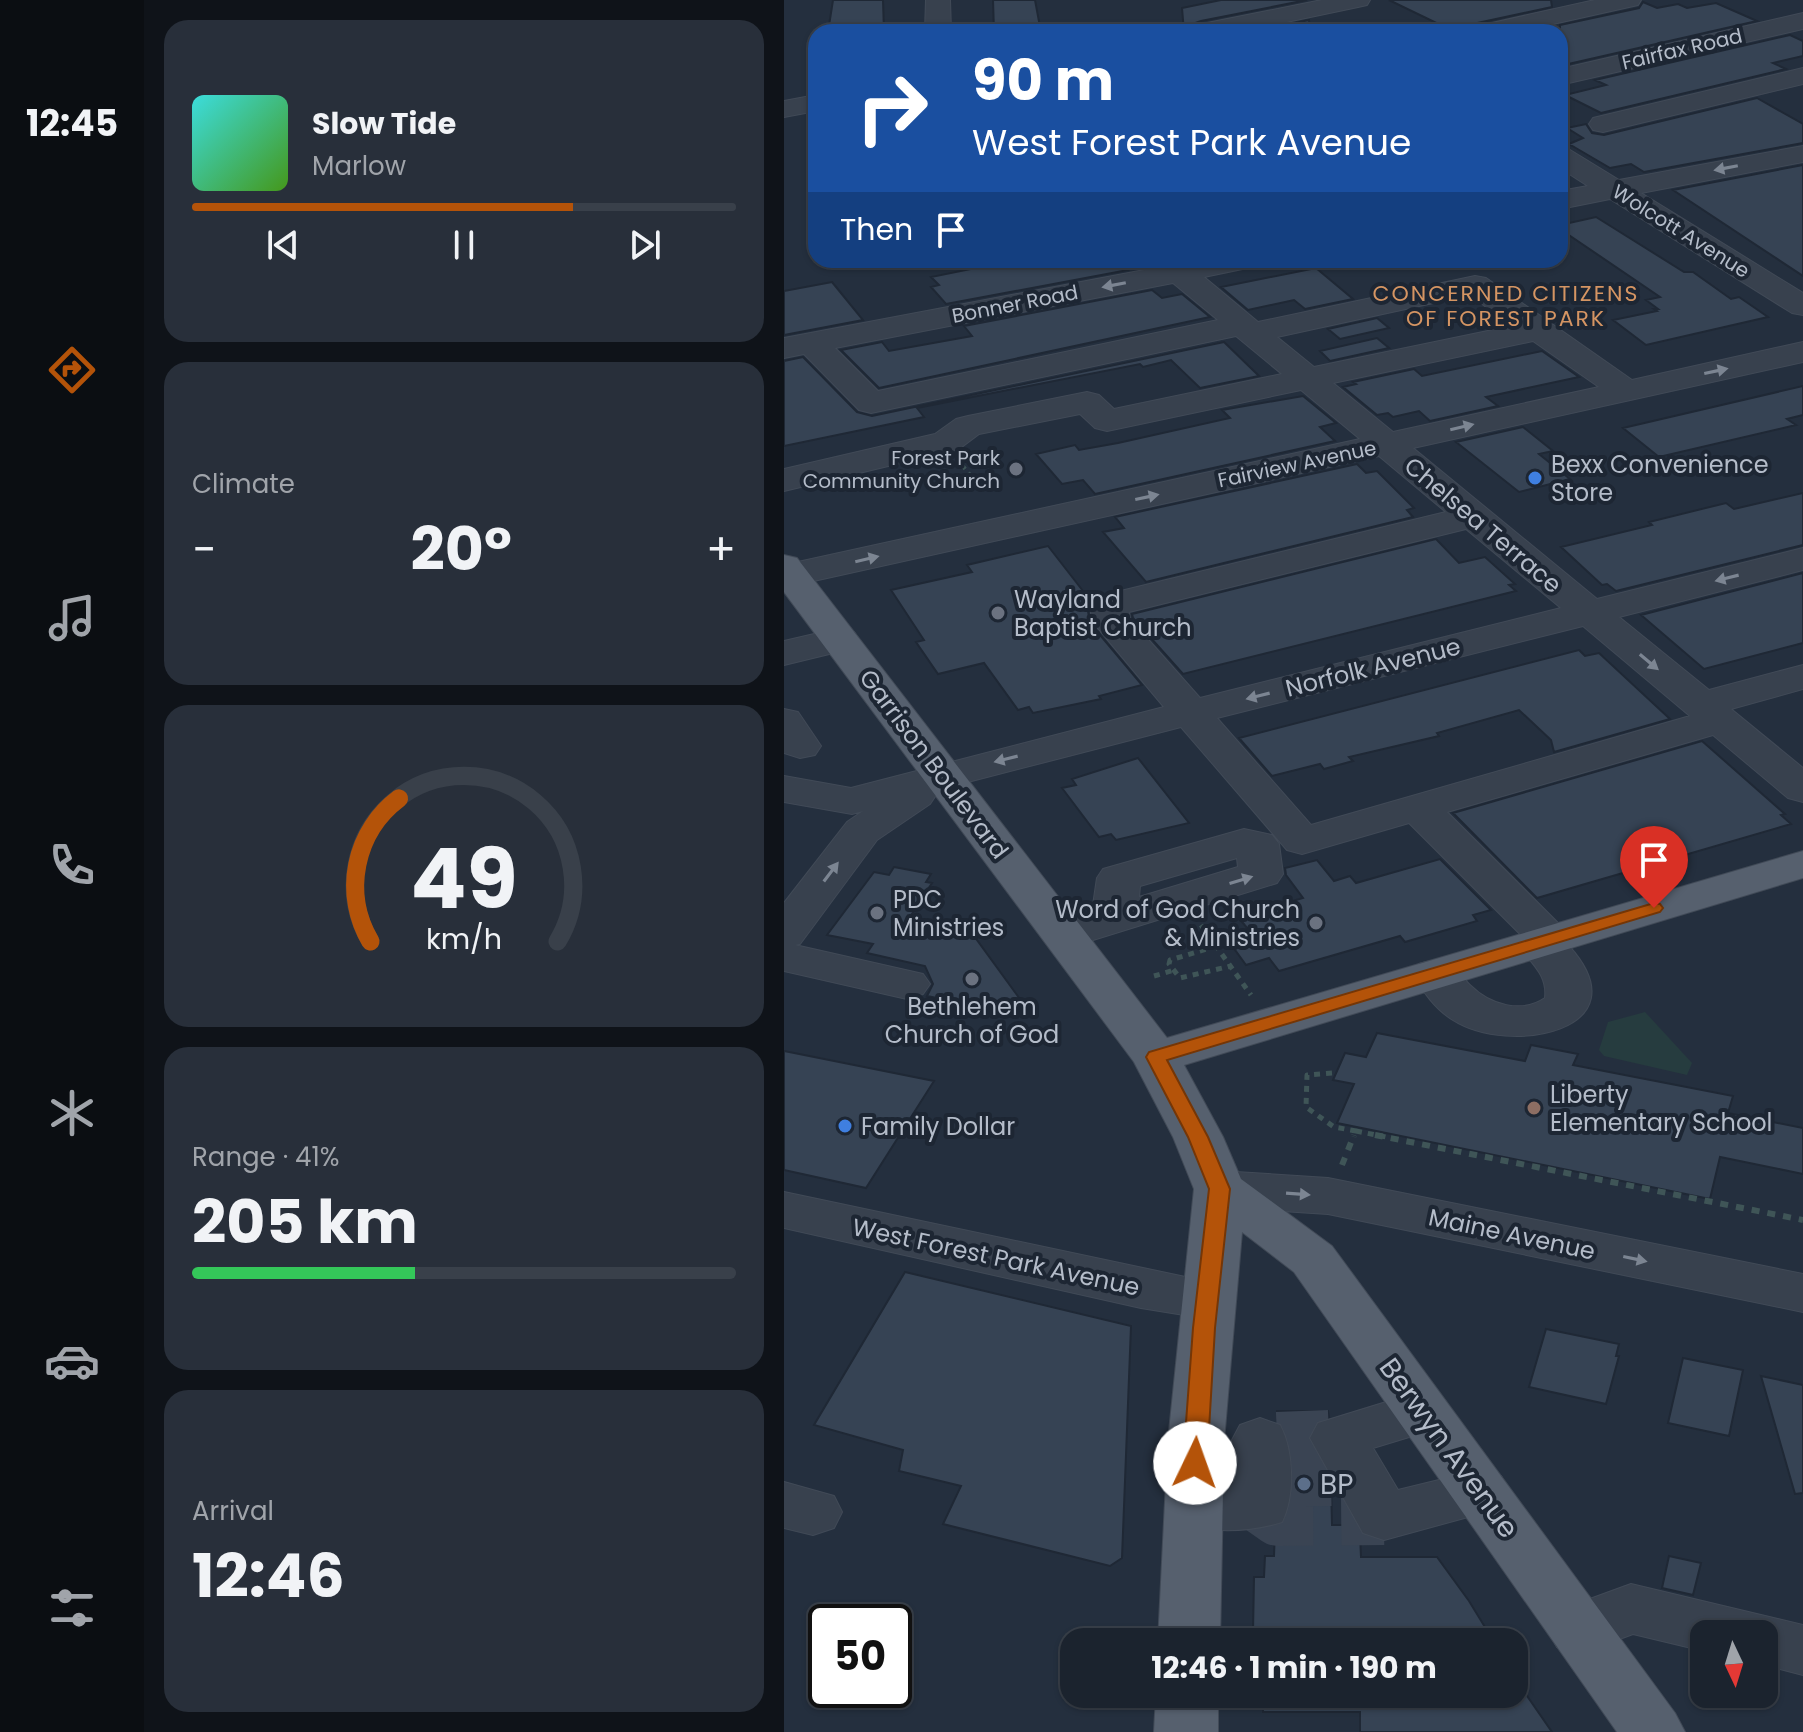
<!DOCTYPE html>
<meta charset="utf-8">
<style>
body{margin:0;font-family:Poppins,sans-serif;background:#282f3a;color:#f1f3f6;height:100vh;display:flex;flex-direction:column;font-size:30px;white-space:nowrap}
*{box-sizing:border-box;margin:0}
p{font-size:26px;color:#a0a4aa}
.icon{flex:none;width:44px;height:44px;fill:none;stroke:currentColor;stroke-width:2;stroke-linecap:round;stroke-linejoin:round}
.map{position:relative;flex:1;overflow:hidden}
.sheet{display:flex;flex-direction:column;gap:20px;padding:20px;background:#0f1319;width:640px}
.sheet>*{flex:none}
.hud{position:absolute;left:24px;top:24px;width:760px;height:244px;border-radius:24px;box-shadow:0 2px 6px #0004,0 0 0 2px #39404a;background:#1a4fa0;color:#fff;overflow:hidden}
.needle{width:52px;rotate:176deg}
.fabs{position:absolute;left:906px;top:1620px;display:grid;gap:16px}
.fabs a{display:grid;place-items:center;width:88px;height:88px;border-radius:16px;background:#1b232e;box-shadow:0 2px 6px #0004,0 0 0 2px #39404a;font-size:40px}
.speed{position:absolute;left:24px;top:1604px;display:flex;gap:16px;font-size:40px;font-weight:700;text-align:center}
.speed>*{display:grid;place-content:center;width:104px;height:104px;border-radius:50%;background:#1b232e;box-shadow:0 2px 6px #0004,0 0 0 2px #39404a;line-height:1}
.speed .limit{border:4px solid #111;border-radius:12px;background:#fff;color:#111}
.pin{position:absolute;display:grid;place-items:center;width:68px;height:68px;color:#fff;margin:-82px -34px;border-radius:50% 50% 50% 0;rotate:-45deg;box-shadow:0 0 8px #0007}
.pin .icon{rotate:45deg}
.me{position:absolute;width:88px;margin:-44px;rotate:3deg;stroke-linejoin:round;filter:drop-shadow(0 0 6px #0008)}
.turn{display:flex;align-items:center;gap:28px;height:168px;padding:0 32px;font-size:36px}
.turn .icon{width:104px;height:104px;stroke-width:2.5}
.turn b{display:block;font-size:56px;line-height:68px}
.then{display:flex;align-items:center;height:76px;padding:0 32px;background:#0003;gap:16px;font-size:30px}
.big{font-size:60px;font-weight:700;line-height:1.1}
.sheet .widget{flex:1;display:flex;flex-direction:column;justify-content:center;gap:12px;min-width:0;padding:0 28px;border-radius:24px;background:#282f3a}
.sheet .dial{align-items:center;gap:0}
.dial svg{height:208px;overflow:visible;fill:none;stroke:#39404a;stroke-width:7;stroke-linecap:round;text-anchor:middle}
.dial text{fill:#f1f3f6;stroke:none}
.song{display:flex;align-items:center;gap:24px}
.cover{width:96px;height:96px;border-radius:12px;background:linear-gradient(135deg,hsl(180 70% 55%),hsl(100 70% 35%))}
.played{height:8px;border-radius:4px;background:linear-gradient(90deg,#b45309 70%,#39404a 70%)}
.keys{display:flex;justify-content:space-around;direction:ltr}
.heat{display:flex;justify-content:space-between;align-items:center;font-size:44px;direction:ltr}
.charge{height:12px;border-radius:6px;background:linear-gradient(90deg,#34c759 41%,#39404a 0)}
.trip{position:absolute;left:276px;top:1628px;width:468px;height:80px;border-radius:24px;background:#1b232e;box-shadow:0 2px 6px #0004,0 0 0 2px #39404a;font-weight:700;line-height:80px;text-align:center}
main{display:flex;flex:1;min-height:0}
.dock{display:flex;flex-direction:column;width:144px;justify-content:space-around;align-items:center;background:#0b0e12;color:#a0a4aa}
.dock .icon{width:56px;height:56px}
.dock .active{color:#b45309}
.dock b{font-size:36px;color:#f1f3f6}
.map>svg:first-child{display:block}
</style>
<main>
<nav class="dock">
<b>12:45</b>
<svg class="icon active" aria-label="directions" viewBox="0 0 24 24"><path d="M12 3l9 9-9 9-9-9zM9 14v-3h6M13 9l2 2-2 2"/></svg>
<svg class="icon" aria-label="music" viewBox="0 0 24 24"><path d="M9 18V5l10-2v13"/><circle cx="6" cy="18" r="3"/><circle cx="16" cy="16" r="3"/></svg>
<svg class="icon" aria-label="phone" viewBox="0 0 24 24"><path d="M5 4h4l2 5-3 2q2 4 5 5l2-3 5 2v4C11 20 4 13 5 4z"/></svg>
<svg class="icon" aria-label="climate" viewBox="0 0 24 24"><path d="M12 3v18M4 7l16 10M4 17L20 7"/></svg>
<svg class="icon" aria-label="car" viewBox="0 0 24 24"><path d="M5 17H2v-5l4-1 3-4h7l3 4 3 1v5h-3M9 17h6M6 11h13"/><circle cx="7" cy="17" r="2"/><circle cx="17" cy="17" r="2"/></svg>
<svg class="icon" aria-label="filters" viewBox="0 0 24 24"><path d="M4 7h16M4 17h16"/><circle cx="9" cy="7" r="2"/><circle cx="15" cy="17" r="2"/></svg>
</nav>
<section class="sheet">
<div class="widget">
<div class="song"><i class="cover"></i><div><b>Slow Tide</b><p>Marlow</p></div></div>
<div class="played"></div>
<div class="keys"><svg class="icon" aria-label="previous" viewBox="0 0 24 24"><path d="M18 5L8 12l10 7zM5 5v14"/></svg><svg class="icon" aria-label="pause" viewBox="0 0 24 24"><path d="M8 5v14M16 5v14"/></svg><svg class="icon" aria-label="next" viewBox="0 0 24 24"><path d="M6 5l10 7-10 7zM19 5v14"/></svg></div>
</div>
<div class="widget"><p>Climate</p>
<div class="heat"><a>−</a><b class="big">20°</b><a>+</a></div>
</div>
<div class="widget dial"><svg viewBox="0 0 100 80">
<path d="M14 69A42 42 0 1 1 86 69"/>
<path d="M14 69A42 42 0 0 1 25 14" stroke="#b45309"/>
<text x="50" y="56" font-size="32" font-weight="700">49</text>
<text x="50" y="72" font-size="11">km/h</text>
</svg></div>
<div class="widget"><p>Range · 41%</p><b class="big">205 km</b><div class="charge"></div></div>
<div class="widget"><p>Arrival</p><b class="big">12:46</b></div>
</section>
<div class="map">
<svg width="1019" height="1732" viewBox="0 0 1019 1732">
<rect width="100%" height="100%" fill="#242f3e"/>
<path fill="#263c3f" d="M 861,1012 L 908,1063 L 903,1075 L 820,1056 L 815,1050 L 824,1022 Z"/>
<path fill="#364354" stroke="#1f2835" stroke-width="2" d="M 49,0 L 99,0 L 100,32 L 44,32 Z
M 209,0 L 251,0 L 257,32 L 210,32 Z
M 437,0 L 523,0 L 417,21 L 408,24 L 400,32 L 398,8 Z
M 605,0 L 767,0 L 768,7 L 689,24 L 683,31 L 671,32 Z
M 859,2 L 873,8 L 894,4 L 903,8 L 932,3 L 973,21 L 780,65 L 776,63 L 776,25 L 855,8 Z
M 525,20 L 526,32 L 470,32 Z
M 1006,35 L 1019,41 L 1019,56 L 989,63 L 1002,69 L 817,113 L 781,95 L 822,85 L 811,80 Z
M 973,98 L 1019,124 L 1019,143 L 860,172 L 847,164 L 826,168 L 785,144 L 799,138 L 783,128 L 802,124 L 808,133 L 820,135 Z
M 1019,165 L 1019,276 L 889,190 Z
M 812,217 L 900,272 L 909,272 L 947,299 L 955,297 L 984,317 L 862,345 L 829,320 L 873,311 L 870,309 L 874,309 L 862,300 L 876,297 L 776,229 L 776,225 Z
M 231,260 L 333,260 L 344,270 L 162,304 L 147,287 L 155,285 L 147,277 Z
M 532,268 L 569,299 L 521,309 L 510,300 L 464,310 L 437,287 Z
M 48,282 L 79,320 L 0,335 L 0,291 Z
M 368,290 L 378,298 L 398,294 L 426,317 L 95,388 L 57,350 L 98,342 L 105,351 L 188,336 L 180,326 Z
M 593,318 L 605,328 L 556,339 L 544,329 Z
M 593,338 L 605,348 L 546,361 L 536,351 Z
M 440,342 L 475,376 L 416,388 L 387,360 L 359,367 L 356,364 L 133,408 L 140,417 L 0,446 L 0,361 L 19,357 L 73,412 L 88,416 Z
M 758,351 L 795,377 L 702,397 L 714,406 L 646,421 L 635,411 L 609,417 L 604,413 L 593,415 L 559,387 L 572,384 L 569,382 L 630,369 L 638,376 Z
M 1019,386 L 1019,415 L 1003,419 L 1012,425 L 875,457 L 839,428 Z
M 519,396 L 552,423 L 536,427 L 551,441 L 311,494 L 299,480 L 278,484 L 252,454 L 291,445 L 295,450 L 334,443 L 446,418 L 438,410 Z
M 739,427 L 769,451 L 755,454 L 786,479 L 735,492 L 672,442 Z
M 573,464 L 582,473 L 593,471 L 630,508 L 623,510 L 629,517 L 362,582 L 319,532 L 340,528 L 331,517 Z
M 1019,493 L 1019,545 L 832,591 L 823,584 L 818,585 L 777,547 L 868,525 L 865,522 L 942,503 L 950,509 Z
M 652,539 L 675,563 L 701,557 L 731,584 L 725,585 L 732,591 L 399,674 L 349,618 L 348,614 Z
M 264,546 L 306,600 L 303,605 L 306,623 L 358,685 L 315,696 L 317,699 L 249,713 L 245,707 L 234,710 L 200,663 L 154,674 L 132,642 L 140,640 L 107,590 L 188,572 L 183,565 Z
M 1019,573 L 1019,643 L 920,669 L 857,615 Z
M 795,650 L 801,656 L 815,653 L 886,719 L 770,752 L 767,740 L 735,710 L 653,733 L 655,736 L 565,757 L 569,761 L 540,769 L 536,764 L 488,776 L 455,738 Z
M 918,741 L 1001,814 L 997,815 L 1007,824 L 753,898 L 669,813 Z
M 354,758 L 405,823 L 332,840 L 327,834 L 315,837 L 278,788 L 292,785 L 288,779 Z
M 656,859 L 707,910 L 689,915 L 693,921 L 621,942 L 616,936 L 495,971 L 485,958 L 462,965 L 441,936 L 464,929 L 454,917 L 519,898 L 502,875 L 501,868 L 533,860 L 550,881 L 566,876 L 572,883 Z
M 110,867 L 147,874 L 142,882 L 148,883 L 124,920 L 190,936 L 249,1017 L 143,996 L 149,984 L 141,966 L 83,953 L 89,944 L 43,935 L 90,872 L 105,875 Z
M 593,1033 L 741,1061 L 747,1045 L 794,1054 L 789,1065 L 949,1096 L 944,1113 L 1019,1128 L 1019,1174 L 936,1157 L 926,1199 L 553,1123 L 570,1084 L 549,1080 L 561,1053 L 582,1057 Z
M 0,1051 L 150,1081 L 82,1188 L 0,1170 Z
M 121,1272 L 347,1326 L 338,1558 L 326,1566 L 159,1524 L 177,1486 L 115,1471 L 119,1450 L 30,1425 Z
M 762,1329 L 835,1344 L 832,1356 L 835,1356 L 822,1404 L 745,1387 Z
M 899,1358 L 959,1370 L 945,1436 L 884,1423 Z
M 977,1376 L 1019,1385 L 1019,1493 L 1011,1494 Z
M 493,1411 L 544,1411 L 545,1417 L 531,1422 L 523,1439 L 547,1482 L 548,1525 L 571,1525 L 576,1534 L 577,1557 L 653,1557 L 685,1601 L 704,1632 L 706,1642 L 478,1642 L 478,1632 L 469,1632 L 470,1577 L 480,1577 L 481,1556 L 490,1556 L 491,1527 L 501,1523 L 510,1487 L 507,1447 L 499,1424 L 493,1421 Z
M 885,1556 L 917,1563 L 909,1595 L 878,1588 Z
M 730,1677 L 768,1732 L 576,1732 L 576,1712 L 479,1712 L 479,1694 L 730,1694 Z"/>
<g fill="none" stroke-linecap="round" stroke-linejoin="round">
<path stroke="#3a4453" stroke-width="56" stroke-dasharray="56 28" stroke-linecap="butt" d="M 493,1440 L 545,1438
M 493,1479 L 547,1478
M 477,1506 L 494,1518 L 600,1517"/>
<defs>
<path id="minor" d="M 142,0 L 166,0 L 167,32 L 141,32 Z
M 538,0 L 586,0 L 583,5 L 574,7 L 455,32 L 405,32 L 409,27 L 418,24 Z
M 811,0 L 857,0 L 854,5 L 733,32 L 686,32 L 690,27 Z
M 1019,13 L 1019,29 L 776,85 L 776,69 Z
M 1019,68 L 1019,84 L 819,132 L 809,130 L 805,124 L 809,118 Z
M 32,95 L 32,111 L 0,117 L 0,101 Z
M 1019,146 L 1019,162 L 857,193 L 1019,293 L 1019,315 L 1008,313 L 826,199 L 776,209 L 776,191 L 804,186 L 776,168 L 776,148 L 786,150 L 835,180 Z
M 365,260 L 477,260 L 473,266 L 420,277 L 474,322 L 691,276 L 702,278 L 848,380 L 1019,342 L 1019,362 L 629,448 L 813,599 L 1019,548 L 1019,570 L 835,617 L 925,690 L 1019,665 L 1019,689 L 947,709 L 1019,768 L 1019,802 L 1004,798 L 929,735 L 663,812 L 790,939 L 785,946 C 861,1031 725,1056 669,1020 C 651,1009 639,991 628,974 L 635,964 C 645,961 655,958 665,963 C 673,967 680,980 687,986 C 706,1005 738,1014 761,998 C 764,973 745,962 732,942 L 737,935 L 625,823 L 518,854 L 503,850 L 397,727 L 149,791 L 152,795 L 146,804 L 93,840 L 16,944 L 11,945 L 139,974 L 146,984 L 139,994 L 123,999 L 0,971 L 0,903 L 63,822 L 79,811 L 68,814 L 0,802 L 0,776 L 67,788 L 380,707 L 308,621 L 306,605 L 312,597 L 662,512 L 595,456 L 7,586 L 0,585 L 0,565 L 576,439 L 517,390 L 323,431 L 311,428 L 296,414 L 195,434 L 175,449 L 0,491 L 0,469 L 151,434 L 172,419 L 184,416 L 303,392 L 315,395 L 330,409 L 498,374 L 452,336 L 87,413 L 75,410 L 20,354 L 0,358 L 0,338 L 371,268 ZM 389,283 L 434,320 L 94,391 L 51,348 ZM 686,295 L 728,326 L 530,367 L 493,337 ZM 749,341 L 815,387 L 609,432 L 549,383 ZM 682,529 L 777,608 L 416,698 L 346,619 L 345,612 ZM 799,626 L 906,716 L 527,825 L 433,718 Z
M 56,628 L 70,632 L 75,640 L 70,648 L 0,665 L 0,641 Z
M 0,709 L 14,712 L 37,746 L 31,755 L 16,758 L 0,753 Z
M 460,829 L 488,835 L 495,844 L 499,874 L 493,883 L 280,949 L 264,945 L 257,935 L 264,925 L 308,912 L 313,878 L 319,869 ZM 453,858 L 454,867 L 355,897 L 356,886 Z
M 436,1171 L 544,1178 L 1019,1274 L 1019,1312 L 544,1214 L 436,1207 L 418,1201 L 410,1189 L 418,1177 Z
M 0,1192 L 444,1286 L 452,1300 L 444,1314 L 425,1319 L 357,1308 L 0,1228 Z
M 638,1391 L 658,1397 L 666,1412 L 658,1427 L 589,1448 L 614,1490 L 696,1470 L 717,1476 L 725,1492 L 717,1508 L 600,1540 L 579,1533 L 526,1438 L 534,1423 Z
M 476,1418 L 496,1425 C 510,1451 511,1496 498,1522 C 464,1533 423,1533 389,1522 L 381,1506 L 389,1490 L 410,1483 L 448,1483 L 448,1440 L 456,1425 Z
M 0,1482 L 50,1496 L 58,1512 L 50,1528 L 29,1535 L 0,1528 Z
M 847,1584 L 1019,1625 L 1019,1675 L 980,1665 L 980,1634 L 920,1634 L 920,1651 L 849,1634 L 795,1654 L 773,1647 L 764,1629 L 773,1611 Z"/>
<path id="major" d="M 0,555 L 13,558 L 383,1038 L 1019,851 L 1019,878 L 400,1065 L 439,1137 L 457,1179 L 548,1246 L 891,1713 L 901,1732 L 833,1732 L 510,1272 L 458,1232 L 440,1441 L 436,1642 L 374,1642 L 384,1441 L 410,1189 L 389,1137 L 350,1062 L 0,592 Z
M 372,1694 L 434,1694 L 434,1732 L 370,1732 Z"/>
</defs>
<use href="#minor" stroke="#414a57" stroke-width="2"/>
<use href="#major" stroke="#414a57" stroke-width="2"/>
<path stroke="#3f5557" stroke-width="4" stroke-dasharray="5 5" stroke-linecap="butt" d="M 178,465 L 195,486"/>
<path stroke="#3f5557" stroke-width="5" stroke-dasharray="6 6" stroke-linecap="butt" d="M 417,925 L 467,995
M 433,946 L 386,960 L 385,964 L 396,978 L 447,966
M 370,976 L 390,970
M 548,1073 L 523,1075 L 522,1107 L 550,1127 L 572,1131 L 570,1137
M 572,1131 L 602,1137"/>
<path stroke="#3f5557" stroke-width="6" stroke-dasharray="8 8" stroke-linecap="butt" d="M 591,1135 L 1019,1220
M 558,1165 L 570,1135"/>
<use href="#minor" fill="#38414e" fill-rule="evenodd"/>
<use href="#major" fill="#56606e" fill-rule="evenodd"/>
</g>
<defs><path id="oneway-solid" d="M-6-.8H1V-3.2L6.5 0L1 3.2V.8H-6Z" transform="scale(2)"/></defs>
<g fill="#7c8592">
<use href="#oneway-solid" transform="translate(942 168) rotate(169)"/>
<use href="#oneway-solid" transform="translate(330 285) rotate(169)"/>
<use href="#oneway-solid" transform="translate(932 371) rotate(-12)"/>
<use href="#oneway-solid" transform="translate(678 427) rotate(-13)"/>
<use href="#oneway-solid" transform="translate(363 497) rotate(-12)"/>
<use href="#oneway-solid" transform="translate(83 559) rotate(-13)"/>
<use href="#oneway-solid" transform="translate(943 578) rotate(166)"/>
<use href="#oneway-solid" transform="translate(865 662) rotate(40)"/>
<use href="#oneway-solid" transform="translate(474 696) rotate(166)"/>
<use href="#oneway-solid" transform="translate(222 759) rotate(166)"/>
<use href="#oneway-solid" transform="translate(47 872) rotate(-53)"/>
<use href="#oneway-solid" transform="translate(457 880) rotate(-17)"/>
<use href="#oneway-solid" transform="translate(514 1194) rotate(4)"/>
<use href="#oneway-solid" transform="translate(851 1259) rotate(12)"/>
</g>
<path fill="#b45309" stroke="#753606" stroke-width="2" d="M 870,903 L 876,904 L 879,908 L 876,912 L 383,1060 L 424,1137 L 446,1189 L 431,1328 L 423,1463 L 420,1469 L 411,1472 L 403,1469 L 399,1463 L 409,1328 L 425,1189 L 404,1137 L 362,1057 L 365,1052 Z"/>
<g fill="#6b7280" stroke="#1d2633" stroke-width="3">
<circle cx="232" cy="469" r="8"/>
<circle cx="214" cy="613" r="8"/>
<circle cx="93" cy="913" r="8"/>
<circle cx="532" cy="923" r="8"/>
<circle cx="188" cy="979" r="8"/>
</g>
<g fill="#3f7fe0" stroke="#1d2633" stroke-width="3">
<circle cx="751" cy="478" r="8"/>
<circle cx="61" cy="1126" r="8"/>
</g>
<circle fill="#8d6e63" stroke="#1d2633" stroke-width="3" cx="750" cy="1108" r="8"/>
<circle fill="#5c6f8a" stroke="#1d2633" stroke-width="3" cx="520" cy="1484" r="8"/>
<g text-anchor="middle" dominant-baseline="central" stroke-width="8" stroke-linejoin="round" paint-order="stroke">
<g font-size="20" fill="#b4bcc9" stroke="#1d2633">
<text transform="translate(898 49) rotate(-13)">Fairfax Road</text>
<text transform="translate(897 231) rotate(32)">Wolcott Avenue</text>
<text transform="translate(231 304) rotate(-11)">Bonner Road</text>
<text transform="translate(513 464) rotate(-12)">Fairview Avenue</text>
</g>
<g font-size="20" fill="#b4bcc9" stroke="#1d2633" text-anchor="end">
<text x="216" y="458">Forest Park<tspan x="216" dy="23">Community Church</tspan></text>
</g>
<g font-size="22" letter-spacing="2" fill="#d59563" stroke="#1d2633">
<text x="722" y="293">CONCERNED CITIZENS<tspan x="722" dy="25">OF FOREST PARK</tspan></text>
</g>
<g font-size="24" fill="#b4bcc9" stroke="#1d2633" text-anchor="start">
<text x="767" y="464">Bexx Convenience<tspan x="767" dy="28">Store</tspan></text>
<text x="230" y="599">Wayland<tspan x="230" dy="28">Baptist Church</tspan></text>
<text x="109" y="899">PDC<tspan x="109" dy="28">Ministries</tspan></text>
<text x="516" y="909" text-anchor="end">Word of God Church<tspan x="516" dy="28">&amp; Ministries</tspan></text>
<text x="188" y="1006" text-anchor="middle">Bethlehem<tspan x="188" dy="28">Church of God</tspan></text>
<text x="766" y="1094">Liberty<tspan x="766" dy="28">Elementary School</tspan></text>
<text x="77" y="1126">Family Dollar</text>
</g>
<g font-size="24" fill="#b4bcc9" stroke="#1d2633">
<text transform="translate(699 525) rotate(40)">Chelsea Terrace</text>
<text transform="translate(589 667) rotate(-14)">Norfolk Avenue</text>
<text transform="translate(150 764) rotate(53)">Garrison Boulevard</text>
<text transform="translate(728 1234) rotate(12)">Maine Avenue</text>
<text transform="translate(212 1257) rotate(12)">West Forest Park Avenue</text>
</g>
<g font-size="28" fill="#b4bcc9" stroke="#1d2633">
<text transform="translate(665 1448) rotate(54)">Berwyn Avenue</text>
</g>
<g font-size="28" fill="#b4bcc9" stroke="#1d2633" text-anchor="start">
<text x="536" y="1484">BP</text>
</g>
</g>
</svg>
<div class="fabs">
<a><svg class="needle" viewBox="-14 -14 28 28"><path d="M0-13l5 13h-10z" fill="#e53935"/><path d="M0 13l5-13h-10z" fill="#a0a4aa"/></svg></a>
</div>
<div class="speed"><div class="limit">50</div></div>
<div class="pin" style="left:870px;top:908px;background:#d93025"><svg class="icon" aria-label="arrive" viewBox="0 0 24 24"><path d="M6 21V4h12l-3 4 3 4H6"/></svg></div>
<svg class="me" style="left:411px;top:1463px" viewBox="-20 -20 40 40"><circle r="19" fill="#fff"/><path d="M0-13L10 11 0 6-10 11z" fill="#b45309"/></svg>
<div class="trip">12:46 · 1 min · 190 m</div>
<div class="hud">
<div class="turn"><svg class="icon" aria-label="right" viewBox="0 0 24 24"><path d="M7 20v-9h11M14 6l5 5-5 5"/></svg><div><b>90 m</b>West Forest Park Avenue</div></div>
<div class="then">Then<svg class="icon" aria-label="arrive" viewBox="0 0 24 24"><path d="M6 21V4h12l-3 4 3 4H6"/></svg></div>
</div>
</div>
</main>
